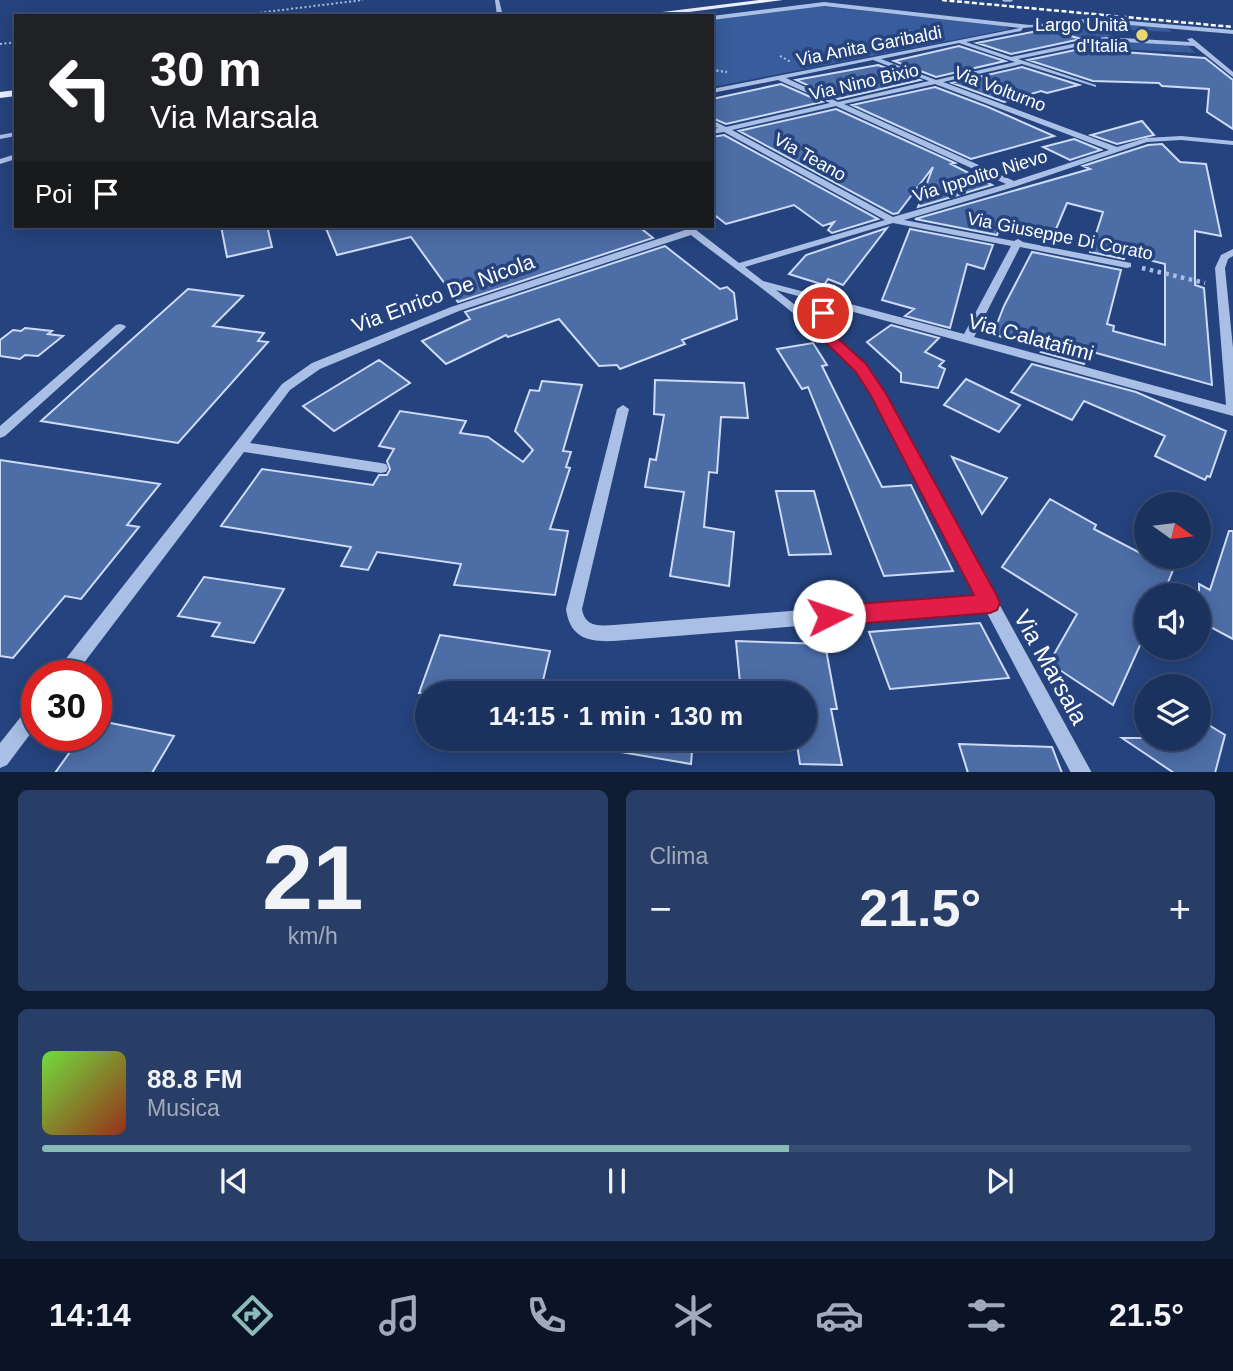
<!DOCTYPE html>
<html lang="it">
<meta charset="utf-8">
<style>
body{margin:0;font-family:Helvetica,sans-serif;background:#293e67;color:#f1f3f6;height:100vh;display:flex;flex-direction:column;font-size:26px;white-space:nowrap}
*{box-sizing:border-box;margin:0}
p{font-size:23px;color:#a0aabc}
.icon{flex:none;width:38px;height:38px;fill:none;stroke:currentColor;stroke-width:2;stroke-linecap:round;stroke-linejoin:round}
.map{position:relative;height:772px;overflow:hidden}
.side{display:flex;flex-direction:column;gap:18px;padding:18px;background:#0f1c34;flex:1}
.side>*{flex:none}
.guide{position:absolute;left:14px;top:14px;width:700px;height:214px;border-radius:0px;box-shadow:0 4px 18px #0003,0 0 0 2px #3a4d73;background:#202124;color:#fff;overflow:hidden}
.needle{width:46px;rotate:104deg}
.tools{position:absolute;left:1134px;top:492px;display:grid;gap:14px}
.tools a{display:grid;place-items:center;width:77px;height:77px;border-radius:50%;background:#1c325e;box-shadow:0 4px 18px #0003,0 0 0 2px #3a4d73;font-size:35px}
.speed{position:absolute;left:21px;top:660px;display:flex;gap:14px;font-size:35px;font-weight:700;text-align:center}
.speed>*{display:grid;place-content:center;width:91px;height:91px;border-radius:50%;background:#1c325e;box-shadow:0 4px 18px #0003,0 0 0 2px #3a4d73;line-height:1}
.speed .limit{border:10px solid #d22;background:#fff;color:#111}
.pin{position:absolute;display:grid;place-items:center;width:60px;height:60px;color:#fff;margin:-30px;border:4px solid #fff;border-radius:50%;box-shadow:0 2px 7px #0007}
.me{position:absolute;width:77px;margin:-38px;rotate:86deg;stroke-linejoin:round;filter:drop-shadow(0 0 5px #0008)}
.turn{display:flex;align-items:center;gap:24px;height:147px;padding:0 21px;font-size:32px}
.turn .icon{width:91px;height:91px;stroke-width:2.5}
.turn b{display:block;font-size:49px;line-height:60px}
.then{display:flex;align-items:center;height:66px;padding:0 21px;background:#0003;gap:14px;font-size:26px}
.big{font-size:52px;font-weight:700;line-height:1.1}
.side .tile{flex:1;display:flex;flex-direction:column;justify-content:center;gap:10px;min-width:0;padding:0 24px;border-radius:10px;background:#293e67}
.side .dial{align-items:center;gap:0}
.dial b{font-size:91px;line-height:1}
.song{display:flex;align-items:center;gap:21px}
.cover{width:84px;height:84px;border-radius:10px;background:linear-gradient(135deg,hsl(100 70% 55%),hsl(10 70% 35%))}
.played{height:7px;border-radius:4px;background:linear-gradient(90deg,#8bbbb9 65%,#3a4d73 65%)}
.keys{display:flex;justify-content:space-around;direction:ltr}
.heat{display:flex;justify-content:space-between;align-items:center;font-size:38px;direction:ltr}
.side .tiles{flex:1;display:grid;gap:18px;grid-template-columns:1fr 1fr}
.tile:last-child{grid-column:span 2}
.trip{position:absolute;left:415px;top:681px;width:402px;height:70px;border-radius:35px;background:#1c325e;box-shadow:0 4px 18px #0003,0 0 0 2px #3a4d73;font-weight:700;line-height:70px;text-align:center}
.tab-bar{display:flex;height:112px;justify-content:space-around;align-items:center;background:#0b1426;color:#a0aabc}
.tab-bar .icon{width:49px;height:49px}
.tab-bar .on{color:#8bbbb9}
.tab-bar b{font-size:32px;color:#f1f3f6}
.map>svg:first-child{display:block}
</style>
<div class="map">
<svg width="1233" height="773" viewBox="0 0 1233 773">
<rect width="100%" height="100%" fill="#25437e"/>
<path fill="#385c9c" d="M 820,6 L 1004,26 L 1010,29 L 712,87 L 712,20 Z
M 1099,22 L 1165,28 L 1172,32 L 1108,29 L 1113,37 L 1077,41 L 1067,26 L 1061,24 Z
M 1111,41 L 1188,46 L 1196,53 L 1117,49 L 1097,43 Z"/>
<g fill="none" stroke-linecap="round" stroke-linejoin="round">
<path stroke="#9fb9e6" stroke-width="3.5" d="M 1004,0 L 1011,0"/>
</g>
<path fill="#4d6da7" stroke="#cddbf4" stroke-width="2" d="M 1047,29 L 1081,39 L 1011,54 L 977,43 Z
M 1099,45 L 1123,52 L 1205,58 L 1233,80 L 1233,129 L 1207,112 L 1209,89 L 1162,86 L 1159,83 L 1093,81 L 1028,60 Z
M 959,46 L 1005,61 L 936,77 L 894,61 Z
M 878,65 L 920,80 L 838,99 L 796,80 Z
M 1022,67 L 1079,85 L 1047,93 L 1041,91 L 1004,102 L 952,83 Z
M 781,84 L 822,102 L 726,124 L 712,118 L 712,99 Z
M 935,87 L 988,107 L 1054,136 L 971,159 L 852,105 Z
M 836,109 L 955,163 L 951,164 L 992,185 L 918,207 L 933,167 L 898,213 L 893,214 L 739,131 Z
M 1142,121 L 1154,135 L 1117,144 L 1091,135 Z
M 724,135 L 878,219 L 832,233 L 828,230 L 834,222 L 823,226 L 794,205 L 726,224 L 712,213 L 712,137 Z
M 1074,139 L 1101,150 L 1070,160 L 1043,147 Z
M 1162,144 L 1180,162 L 1206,164 L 1221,236 L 1195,231 L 1195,285 L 1204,288 L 1212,385 L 1089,351 L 1084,364 L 1041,352 L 1043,350 L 993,334 L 1004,306 L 1032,252 L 1121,270 L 1107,324 L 1114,326 L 1113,331 L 1165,345 L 1165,264 L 1125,254 L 1124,259 L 1090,252 L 1103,212 L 1067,203 L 1051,241 L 1000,227 L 997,235 L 915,219 L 1090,169 L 1083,166 L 1148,145 Z
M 221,226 L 267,226 L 272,247 L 227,257 Z
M 325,226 L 638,226 L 653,238 L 458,302 L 411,237 L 337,255 Z
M 887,228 L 843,285 L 828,279 L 824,285 L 789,274 L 806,255 Z
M 910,229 L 993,245 L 984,269 L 967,264 L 950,328 L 905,316 L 914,309 L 882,300 Z
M 665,246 L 720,289 L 727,287 L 734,293 L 737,319 L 682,340 L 685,344 L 620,369 L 617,365 L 599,366 L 559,319 L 508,337 L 506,335 L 446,364 L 422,341 L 470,319 L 465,312 Z
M 188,289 L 243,296 L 213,326 L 264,333 L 258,341 L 268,342 L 178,443 L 41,421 Z
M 891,325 L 939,338 L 925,352 L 944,361 L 939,366 L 945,369 L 938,388 L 901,382 L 901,373 L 867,342 Z
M 25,328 L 52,331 L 48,334 L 63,336 L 38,356 L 25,355 L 20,359 L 0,356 L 0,340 L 13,330 L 21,331 Z
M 813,343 L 827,365 L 822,366 L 882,487 L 911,485 L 953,571 L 884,576 L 808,387 L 802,389 L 777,349 Z
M 379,360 L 410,383 L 334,431 L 303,406 Z
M 1032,364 L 1136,392 L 1226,431 L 1210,477 L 1207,476 L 1205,480 L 1155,456 L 1165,436 L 1084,401 L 1072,420 L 1011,392 Z
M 966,379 L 1020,405 L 999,432 L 944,405 Z
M 655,380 L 744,383 L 748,418 L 721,417 L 717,473 L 709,472 L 704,527 L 734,532 L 729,586 L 670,576 L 684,492 L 645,487 L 650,459 L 656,460 L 664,415 L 654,414 Z
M 542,381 L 582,385 L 563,451 L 571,452 L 566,467 L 570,468 L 550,529 L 568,531 L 555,595 L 454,585 L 461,564 L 377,552 L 368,570 L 341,566 L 351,547 L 221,526 L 262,469 L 373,485 L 379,475 L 387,475 L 390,469 L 387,461 L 394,449 L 379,446 L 400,411 L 466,421 L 460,433 L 488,437 L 523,462 L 533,450 L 515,431 L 530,390 L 539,391 Z
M 952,457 L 1007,478 L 982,514 Z
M 0,460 L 160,484 L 127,525 L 139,527 L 81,599 L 65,596 L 13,658 L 0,656 Z
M 776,491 L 814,491 L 831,554 L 789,555 Z
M 1050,499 L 1096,525 L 1094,529 L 1173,570 L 1163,595 L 1146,595 L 1146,632 L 1113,705 L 1049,663 L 1077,614 L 1002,567 Z
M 1229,531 L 1233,531 L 1233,639 L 1199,621 L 1199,584 L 1210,590 Z
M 204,577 L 284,589 L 254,643 L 212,636 L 220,623 L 178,616 Z
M 980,623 L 1009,678 L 890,689 L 869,632 Z
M 440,635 L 550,651 L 540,693 L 419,693 Z
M 736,641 L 825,644 L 837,709 L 831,709 L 842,765 L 800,764 L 796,738 L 805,738 L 805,693 L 741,693 Z
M 1199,719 L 1225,735 L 1215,773 L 1174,773 L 1122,738 L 1199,738 Z
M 96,720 L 174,736 L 152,773 L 55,773 L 82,735 L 96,735 Z
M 604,738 L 693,738 L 691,764 L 603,749 Z
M 959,744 L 1052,747 L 1062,773 L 968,773 Z"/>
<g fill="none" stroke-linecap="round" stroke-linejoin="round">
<path stroke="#aabfe5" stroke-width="2" stroke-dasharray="2 2.5" stroke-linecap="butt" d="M 233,16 L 363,0
M 904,29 L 922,36
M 0,44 L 16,42
M 780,56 L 791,62"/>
<path stroke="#aabfe5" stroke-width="2.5" stroke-dasharray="2 2.5" stroke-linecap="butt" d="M 712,70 L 727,72"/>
<path stroke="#aabfe5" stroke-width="4.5" stroke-dasharray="3.5 4.5" stroke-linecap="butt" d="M 1142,268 L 1205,283"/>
<path fill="#aabfe5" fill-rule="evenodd" d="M 495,0 L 499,0 L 503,16 L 497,16 Z
M 824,2 L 1030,25 L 1095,18 L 1233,30 L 1233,34 L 1095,22 L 1023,28 L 1021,31 L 966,42 L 1011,57 L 1105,37 L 1190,42 L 1187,39 L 1192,38 L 1233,72 L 1233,77 L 1194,46 L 1105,41 L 1018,59 L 1096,85 L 1096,87 L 1022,64 L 943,82 L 1117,147 L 1146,138 L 1181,136 L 1233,141 L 1233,145 L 1181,140 L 1147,142 L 1017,186 L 904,220 L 1014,241 L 1018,239 L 1023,242 L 1131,263 L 1131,267 L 1127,268 L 1020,247 L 974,337 L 1226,405 L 1215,268 L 1221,255 L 1233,249 L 1233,256 L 1228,259 L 1225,268 L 1233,348 L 1233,416 L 828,305 L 830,309 C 825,316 820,320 812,319 L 864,365 L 881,389 L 1092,773 L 1071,773 L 986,611 L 614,641 C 588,642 570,638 566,609 L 617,409 L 623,405 L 629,409 L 582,609 C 585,627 599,626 614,625 L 979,596 L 872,394 C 829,332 750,281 691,235 L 459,311 L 320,369 L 290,390 L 250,443 L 381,463 L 386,464 L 388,468 L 386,472 L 381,473 L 244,452 L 74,676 L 54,676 L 57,670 L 282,384 L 312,363 L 451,307 L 685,230 L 685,226 L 691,226 L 739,263 L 885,220 L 724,132 L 712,134 L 712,130 L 718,128 L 712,125 L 712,120 L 726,127 L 830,103 L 778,80 L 712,93 L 712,89 L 1020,28 L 824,6 L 712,20 L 712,16 ZM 959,43 L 1015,62 L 936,80 L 881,59 ZM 873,60 L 929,81 L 838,102 L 786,78 ZM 935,84 L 1109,150 L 1014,181 L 844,104 ZM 836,106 L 1006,184 L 893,217 L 732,130 ZM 893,223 L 1011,246 L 964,334 L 763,281 L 745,267 ZM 776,290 L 816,301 L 819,308 L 814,313 L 804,312 Z
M 16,132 L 16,136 L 0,139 L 0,135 Z
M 16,154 L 16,159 L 0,164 L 0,159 Z
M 120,324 L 124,325 L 126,327 L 124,329 L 5,436 L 0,438 L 0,426 L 116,325 Z
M 37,701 L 37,725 L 7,765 L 0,768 L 0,743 L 31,704 Z"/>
<path fill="#ebf0fd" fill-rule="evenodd" d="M 759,0 L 783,0 L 657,16 L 630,16 Z
M 16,90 L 16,96 L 0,98 L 0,92 Z"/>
<path stroke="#fff" stroke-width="2.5" stroke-dasharray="5 2.5" stroke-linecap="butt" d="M 942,0 L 1233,27"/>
</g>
<path fill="#e11d48" stroke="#92132f" stroke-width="2" d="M 823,309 L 830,313 L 832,333 L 866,364 L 885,392 L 997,596 L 1000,603 L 997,610 L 990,613 L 829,626 L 821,623 L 818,616 L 821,609 L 829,606 L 974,595 L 870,394 L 855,371 L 818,335 L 815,327 L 816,313 Z"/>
<circle fill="#efd66f" stroke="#25437e" stroke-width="2.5" cx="1142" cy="35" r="7"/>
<g text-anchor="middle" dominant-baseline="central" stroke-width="7" stroke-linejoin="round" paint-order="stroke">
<g font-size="18" fill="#fff" stroke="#25437e" text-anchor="end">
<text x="1128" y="25">Largo Unità<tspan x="1128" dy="21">d'Italia</tspan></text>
</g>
<g font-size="18" fill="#fff" stroke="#25437e">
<text transform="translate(869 46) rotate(-11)">Via Anita Garibaldi</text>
<text transform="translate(864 82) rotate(-13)">Via Nino Bixio</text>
<text transform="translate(1000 89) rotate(21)">Via Volturno</text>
<text transform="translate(810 157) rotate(29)">Via Teano</text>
<text transform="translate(980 176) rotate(-17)">Via Ippolito Nievo</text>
<text transform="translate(1060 236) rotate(11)">Via Giuseppe Di Corato</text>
</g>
<g font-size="21" fill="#fff" stroke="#25437e">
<text transform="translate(443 293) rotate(-20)">Via Enrico De Nicola</text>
<text transform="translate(1031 337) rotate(15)">Via Calatafimi</text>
</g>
<g font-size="24" fill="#fff" stroke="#25437e">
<text transform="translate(1051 667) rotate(61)">Via Marsala</text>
</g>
</g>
</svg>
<div class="tools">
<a><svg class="needle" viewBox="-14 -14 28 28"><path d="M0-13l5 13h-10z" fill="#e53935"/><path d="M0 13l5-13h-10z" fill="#a0aabc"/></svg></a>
<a><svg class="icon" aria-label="sound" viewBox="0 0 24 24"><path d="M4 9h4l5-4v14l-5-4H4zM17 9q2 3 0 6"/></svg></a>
<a><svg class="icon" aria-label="layers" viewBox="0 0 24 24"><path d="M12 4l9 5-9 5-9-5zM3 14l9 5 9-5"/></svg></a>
</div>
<div class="speed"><div class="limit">30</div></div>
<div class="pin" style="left:823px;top:313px;background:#d93025"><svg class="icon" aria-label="arrive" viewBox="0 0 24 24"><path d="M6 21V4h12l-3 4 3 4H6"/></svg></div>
<svg class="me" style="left:829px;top:616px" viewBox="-20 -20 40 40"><circle r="19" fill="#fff"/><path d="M0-13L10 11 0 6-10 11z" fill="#e11d48"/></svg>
<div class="trip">14:15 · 1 min · 130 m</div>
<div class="guide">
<div class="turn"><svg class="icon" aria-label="left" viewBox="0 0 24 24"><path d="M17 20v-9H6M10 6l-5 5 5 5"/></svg><div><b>30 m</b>Via Marsala</div></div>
<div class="then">Poi<svg class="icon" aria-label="arrive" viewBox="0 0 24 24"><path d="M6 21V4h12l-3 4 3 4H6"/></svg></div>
</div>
</div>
<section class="side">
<div class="tiles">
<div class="tile dial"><b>21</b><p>km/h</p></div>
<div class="tile"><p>Clima</p>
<div class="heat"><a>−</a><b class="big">21.5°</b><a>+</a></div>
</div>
<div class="tile">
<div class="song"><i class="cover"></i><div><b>88.8 FM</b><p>Musica</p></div></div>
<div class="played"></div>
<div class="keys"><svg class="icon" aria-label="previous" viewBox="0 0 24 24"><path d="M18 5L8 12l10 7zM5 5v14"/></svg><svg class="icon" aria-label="pause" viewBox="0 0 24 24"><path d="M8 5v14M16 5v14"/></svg><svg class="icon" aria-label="next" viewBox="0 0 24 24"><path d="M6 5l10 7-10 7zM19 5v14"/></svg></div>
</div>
</div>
</section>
<nav class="tab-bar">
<b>14:14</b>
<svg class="icon on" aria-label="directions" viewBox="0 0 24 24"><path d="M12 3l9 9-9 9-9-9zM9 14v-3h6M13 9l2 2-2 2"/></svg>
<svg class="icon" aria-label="music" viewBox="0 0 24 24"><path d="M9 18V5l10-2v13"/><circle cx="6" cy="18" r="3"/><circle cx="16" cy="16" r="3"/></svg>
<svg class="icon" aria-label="phone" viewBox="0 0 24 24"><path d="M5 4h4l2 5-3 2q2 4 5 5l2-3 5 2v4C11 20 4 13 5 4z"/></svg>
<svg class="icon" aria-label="climate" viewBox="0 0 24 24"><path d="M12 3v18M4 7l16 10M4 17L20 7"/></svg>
<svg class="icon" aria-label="car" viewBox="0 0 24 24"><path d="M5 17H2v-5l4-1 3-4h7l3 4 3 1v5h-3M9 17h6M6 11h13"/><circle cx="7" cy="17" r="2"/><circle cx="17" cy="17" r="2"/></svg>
<svg class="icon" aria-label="filters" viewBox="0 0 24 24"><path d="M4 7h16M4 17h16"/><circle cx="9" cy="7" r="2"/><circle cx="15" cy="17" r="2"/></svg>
<b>21.5°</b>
</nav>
